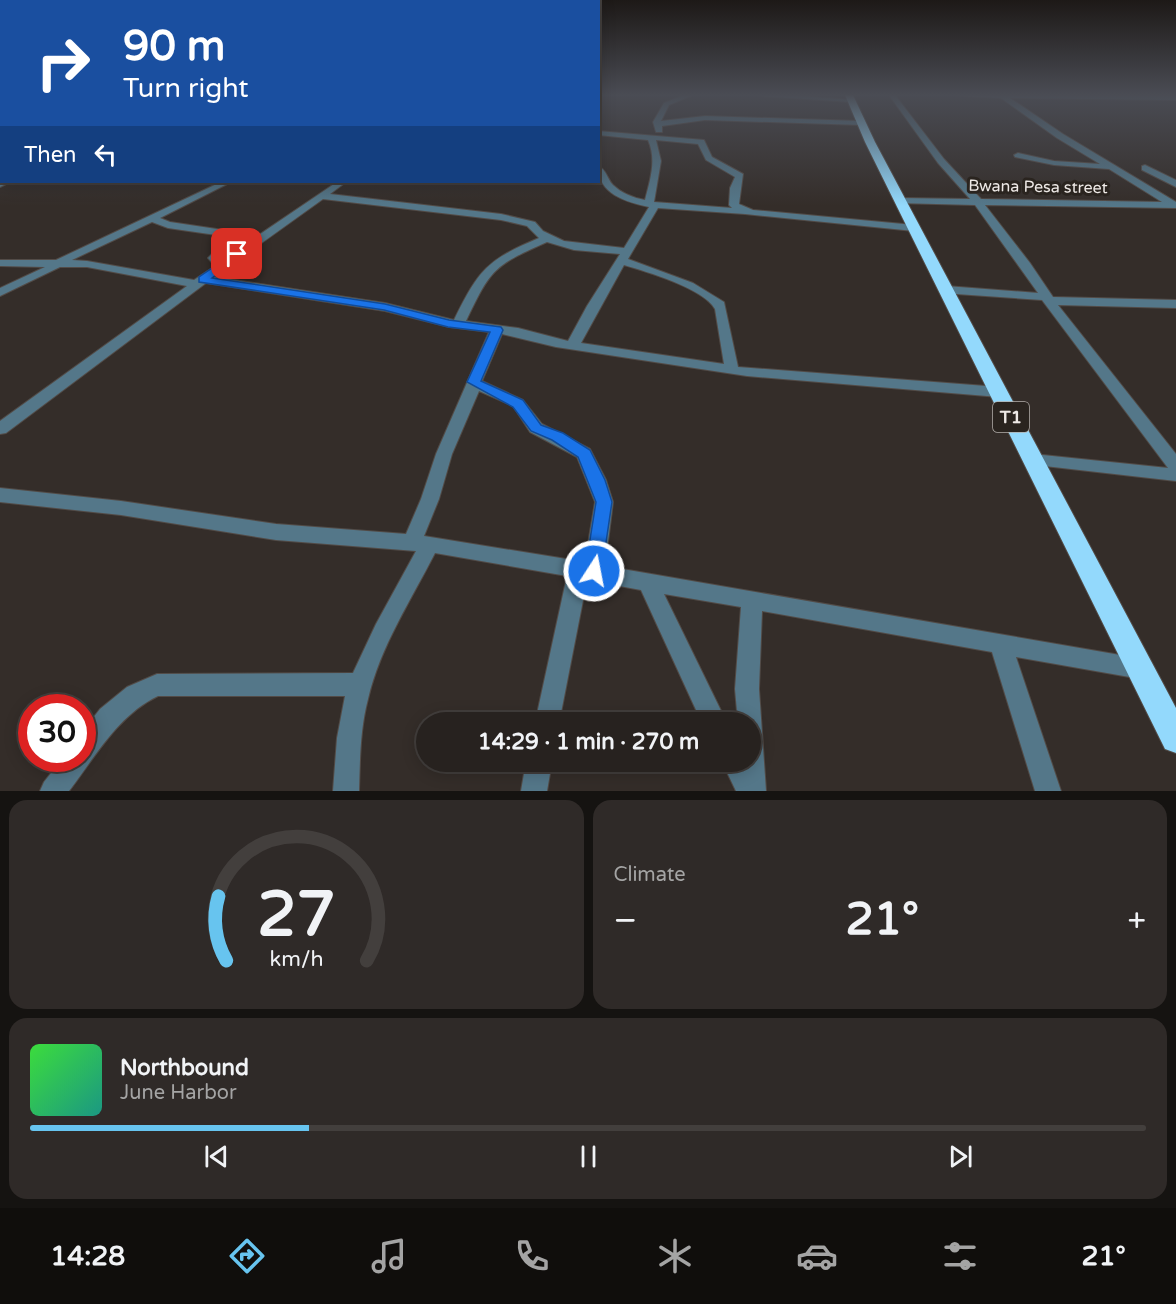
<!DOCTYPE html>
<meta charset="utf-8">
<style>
body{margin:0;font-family:"Varela Round",sans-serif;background:#2f2a28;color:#f1f3f6;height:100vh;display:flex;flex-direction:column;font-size:22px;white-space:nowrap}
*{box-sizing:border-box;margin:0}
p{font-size:20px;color:#a4a4a4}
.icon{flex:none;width:33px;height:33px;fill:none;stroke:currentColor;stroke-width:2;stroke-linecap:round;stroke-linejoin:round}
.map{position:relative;height:791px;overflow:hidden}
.drawer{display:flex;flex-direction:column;gap:9px;padding:9px;background:#151311;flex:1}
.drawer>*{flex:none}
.hud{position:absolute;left:0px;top:0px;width:600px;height:183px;box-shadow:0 3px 15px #0003,0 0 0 2px #433f3d;background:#1a4fa0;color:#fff;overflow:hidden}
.speed{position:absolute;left:18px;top:694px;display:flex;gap:12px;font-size:30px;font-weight:700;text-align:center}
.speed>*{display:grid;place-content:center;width:78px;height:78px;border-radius:50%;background:#27221f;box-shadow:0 3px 15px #0003,0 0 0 2px #433f3d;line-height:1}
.speed .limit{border:9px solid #d22;background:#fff;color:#111}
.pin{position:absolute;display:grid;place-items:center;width:51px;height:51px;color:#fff;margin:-26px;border-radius:12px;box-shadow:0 3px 9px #0006}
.me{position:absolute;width:66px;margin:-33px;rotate:11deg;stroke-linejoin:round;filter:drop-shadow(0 0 4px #0008)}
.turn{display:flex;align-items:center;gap:21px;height:126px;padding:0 24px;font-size:27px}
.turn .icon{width:78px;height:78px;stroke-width:2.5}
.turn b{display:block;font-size:42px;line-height:51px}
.then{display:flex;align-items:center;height:57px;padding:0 24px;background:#0003;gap:12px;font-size:22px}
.big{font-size:45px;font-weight:700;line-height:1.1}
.drawer .card{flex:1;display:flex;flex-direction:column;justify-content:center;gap:9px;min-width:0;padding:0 21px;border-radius:18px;background:#2f2a28}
.drawer .dial{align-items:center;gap:0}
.dial svg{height:156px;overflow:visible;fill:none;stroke:#433f3d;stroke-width:7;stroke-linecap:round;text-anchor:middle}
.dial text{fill:#f1f3f6;stroke:none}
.song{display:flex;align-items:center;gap:18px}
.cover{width:72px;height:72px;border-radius:9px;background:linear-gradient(135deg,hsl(120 70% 55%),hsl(170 70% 35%))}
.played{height:6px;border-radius:3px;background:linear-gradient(90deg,#67c4ef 25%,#433f3d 25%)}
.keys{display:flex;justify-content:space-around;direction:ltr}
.heat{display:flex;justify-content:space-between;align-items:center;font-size:33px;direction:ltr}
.drawer .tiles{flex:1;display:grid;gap:9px;grid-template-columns:1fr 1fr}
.card:last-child{grid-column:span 2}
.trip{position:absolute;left:416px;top:712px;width:345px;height:60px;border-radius:30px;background:#27221f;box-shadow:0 3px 15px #0003,0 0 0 2px #433f3d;font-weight:700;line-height:60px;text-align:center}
.dock{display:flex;height:96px;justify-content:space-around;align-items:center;background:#100e0c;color:#a4a4a4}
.dock .icon{width:42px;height:42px}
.dock .current{color:#67c4ef}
.dock b{font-size:27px;color:#f1f3f6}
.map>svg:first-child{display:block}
</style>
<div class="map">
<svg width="1176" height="791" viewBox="0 0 1176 791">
<rect width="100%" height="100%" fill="#342d29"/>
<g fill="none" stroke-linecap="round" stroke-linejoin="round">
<defs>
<path id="minor" d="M 684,95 L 693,95 L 669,105 L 661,121 L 705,116 L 861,121 L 865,123 L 861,125 L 705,120 L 662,126 L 662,132 L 656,132 L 653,122 L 664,103 Z
M 749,95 L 789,95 L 854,100 L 851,102 Z
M 889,95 L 895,95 L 944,159 L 981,199 L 1162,202 L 1109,169 L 1054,165 L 1015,157 L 1014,155 L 1018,153 L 1054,161 L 1100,164 L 1057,138 L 1001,98 L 950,95 L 1176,96 L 1176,100 L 1010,98 L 1063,134 L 1176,202 L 1176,208 L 985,205 L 1030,263 L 1053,297 L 1176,300 L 1176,308 L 1058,305 L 1176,454 L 1176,481 L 1027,464 L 1025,460 L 1027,456 L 1033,454 L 1168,468 L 1042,300 L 942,293 L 942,287 L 946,286 L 1038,293 L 975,205 L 897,203 L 897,199 L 900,198 L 970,199 L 938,163 Z
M 0,96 L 2,96 L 2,100 L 0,100 Z
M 0,121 L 2,121 L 2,125 L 0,125 Z
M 598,131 L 704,140 L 712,157 L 743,174 L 739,204 L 753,210 L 914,225 L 919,228 L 914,231 L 745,214 L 658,208 L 628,259 L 693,283 L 724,302 L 738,367 L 999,387 L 1006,392 L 999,397 L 747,376 L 556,347 L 502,334 L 482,381 L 523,400 L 542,424 L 590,449 L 606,480 L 613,502 L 605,566 L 1149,660 L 1152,668 L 1149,676 L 1141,679 L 1016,657 L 1061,791 L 1035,791 L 992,652 L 762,611 L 759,689 L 766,791 L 736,791 L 722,762 L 750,762 L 750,723 L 738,723 L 735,689 L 741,607 L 664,594 L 727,723 L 702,723 L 641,590 L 587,580 L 559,723 L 535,723 L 567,576 L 435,553 C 411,600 380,647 368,699 C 360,729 360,760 359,791 L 333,791 L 337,738 L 345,696 L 158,696 C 118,715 95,757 69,791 L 40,791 L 44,782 L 62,759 L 82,759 L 82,732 L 100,709 L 127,687 L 157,674 L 353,673 L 376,624 L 416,551 L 276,540 L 121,515 L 0,502 L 0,488 L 121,501 L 276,524 L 406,534 L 421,499 L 436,454 L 489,332 L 449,327 L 385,311 L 206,283 L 6,433 L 0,434 L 0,421 L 187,286 L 87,267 L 60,267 L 0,296 L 0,288 L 45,267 L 0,266 L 0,260 L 56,260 L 221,182 L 231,182 L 160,218 L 170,222 L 230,231 L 236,237 L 220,258 L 222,260 L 337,182 L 346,182 L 330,194 L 501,214 L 535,222 L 543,231 L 564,241 L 624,248 L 649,207 C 626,202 598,194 598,166 C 607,170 607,179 613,185 C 621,193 634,198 645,200 C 650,180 657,160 648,140 L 598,135 ZM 656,140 L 698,144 L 706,160 L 735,177 L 730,188 L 729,205 L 732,208 L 654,202 L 661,161 ZM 323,199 L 501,220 L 527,226 L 539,238 C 487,260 479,269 454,320 L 385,303 L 214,277 ZM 152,222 L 168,228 L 223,236 L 225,240 L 208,258 L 215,266 L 194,280 L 87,261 L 72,260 ZM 547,242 L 574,250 L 620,254 L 587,306 L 568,341 L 518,328 L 466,321 C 491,269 493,266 547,242 ZM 624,265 C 647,272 703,288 715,309 L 724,364 L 581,343 ZM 479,391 L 513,406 L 530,432 L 577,457 L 595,502 L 585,562 L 424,536 L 439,499 L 452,454 Z
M 1145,165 L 1176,180 L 1176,187 L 1142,170 L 1142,166 Z
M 0,181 L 10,182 L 0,187 Z
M 526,762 L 552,762 L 547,791 L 521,791 Z"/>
<path id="highway" d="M 845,95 L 853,95 L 875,142 L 1176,708 L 1176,753 L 1165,749 L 865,142 Z"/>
</defs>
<use href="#minor" stroke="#524b47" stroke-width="2"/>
<use href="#highway" stroke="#524b47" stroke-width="2"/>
<use href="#minor" fill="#547789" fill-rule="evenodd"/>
<use href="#highway" fill="#93d9fc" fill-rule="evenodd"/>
</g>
<linearGradient id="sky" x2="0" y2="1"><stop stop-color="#1d1917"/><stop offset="0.46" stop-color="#4a4c54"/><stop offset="1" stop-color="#4a4c54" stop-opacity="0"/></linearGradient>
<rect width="1176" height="206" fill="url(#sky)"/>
<path fill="#1a73e8" stroke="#114b97" stroke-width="1.5" d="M 237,251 L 242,254 L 241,256 L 212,278 L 385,304 L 449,320 L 501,327 L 503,330 L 481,381 L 523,400 L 541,425 L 563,433 L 590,450 L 605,480 L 612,502 L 601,576 L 594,578 L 588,576 L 585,571 L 596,502 L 578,457 L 552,440 L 531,431 L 513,407 L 467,382 L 490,332 L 448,327 L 384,310 L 199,282 L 199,277 Z"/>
<g text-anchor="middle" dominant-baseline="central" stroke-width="6" stroke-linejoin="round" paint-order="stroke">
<g font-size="16" fill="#eee9e6" stroke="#2a241f">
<text transform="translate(1038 187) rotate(1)">Bwana Pesa street</text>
</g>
<rect fill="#2a241f" stroke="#b3aeaa" stroke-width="1.5" x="993" y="402" width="36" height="30" rx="4.5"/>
<g font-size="18" font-weight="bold" fill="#eee9e6">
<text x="1011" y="417">T1</text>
</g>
</g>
</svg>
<div class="speed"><div class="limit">30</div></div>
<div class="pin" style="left:237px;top:254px;background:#d93025"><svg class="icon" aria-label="arrive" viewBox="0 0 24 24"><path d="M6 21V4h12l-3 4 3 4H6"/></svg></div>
<svg class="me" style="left:594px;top:571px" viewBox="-20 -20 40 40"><circle r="17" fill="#1a73e8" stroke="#fff" stroke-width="3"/><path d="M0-11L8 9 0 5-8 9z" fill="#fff"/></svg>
<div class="trip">14:29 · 1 min · 270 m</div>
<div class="hud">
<div class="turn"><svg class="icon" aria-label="right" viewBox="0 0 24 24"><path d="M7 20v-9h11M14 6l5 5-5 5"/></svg><div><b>90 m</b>Turn right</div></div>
<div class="then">Then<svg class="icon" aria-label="left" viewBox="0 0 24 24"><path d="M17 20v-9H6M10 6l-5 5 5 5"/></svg></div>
</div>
</div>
<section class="drawer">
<div class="tiles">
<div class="card dial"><svg viewBox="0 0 100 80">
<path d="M14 69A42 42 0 1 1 86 69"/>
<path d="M14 69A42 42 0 0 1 10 36" stroke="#67c4ef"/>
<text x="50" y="56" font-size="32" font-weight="700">27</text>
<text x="50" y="72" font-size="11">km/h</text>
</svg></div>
<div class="card"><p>Climate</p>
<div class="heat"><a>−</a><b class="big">21°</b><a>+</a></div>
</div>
<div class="card">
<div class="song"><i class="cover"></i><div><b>Northbound</b><p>June Harbor</p></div></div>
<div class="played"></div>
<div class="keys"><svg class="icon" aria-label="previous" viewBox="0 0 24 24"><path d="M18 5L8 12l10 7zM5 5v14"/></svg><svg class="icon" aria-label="pause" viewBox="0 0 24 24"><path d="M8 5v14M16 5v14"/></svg><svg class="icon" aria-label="next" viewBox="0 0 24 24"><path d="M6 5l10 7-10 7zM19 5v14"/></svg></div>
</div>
</div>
</section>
<nav class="dock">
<b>14:28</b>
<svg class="icon current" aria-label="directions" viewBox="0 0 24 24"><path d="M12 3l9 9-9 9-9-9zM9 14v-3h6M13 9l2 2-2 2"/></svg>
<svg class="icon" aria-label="music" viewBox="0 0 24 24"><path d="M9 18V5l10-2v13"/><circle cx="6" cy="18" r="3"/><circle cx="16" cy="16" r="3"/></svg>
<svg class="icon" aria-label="phone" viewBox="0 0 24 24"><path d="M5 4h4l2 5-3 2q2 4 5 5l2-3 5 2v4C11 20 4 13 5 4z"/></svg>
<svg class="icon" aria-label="climate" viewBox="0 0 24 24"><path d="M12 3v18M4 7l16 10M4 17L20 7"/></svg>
<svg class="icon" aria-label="car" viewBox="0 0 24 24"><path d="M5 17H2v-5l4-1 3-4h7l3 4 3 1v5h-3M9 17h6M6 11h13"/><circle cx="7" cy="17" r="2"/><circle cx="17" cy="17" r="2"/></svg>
<svg class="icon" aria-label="filters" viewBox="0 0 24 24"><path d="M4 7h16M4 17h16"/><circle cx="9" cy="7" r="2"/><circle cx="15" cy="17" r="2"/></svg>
<b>21°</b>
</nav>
